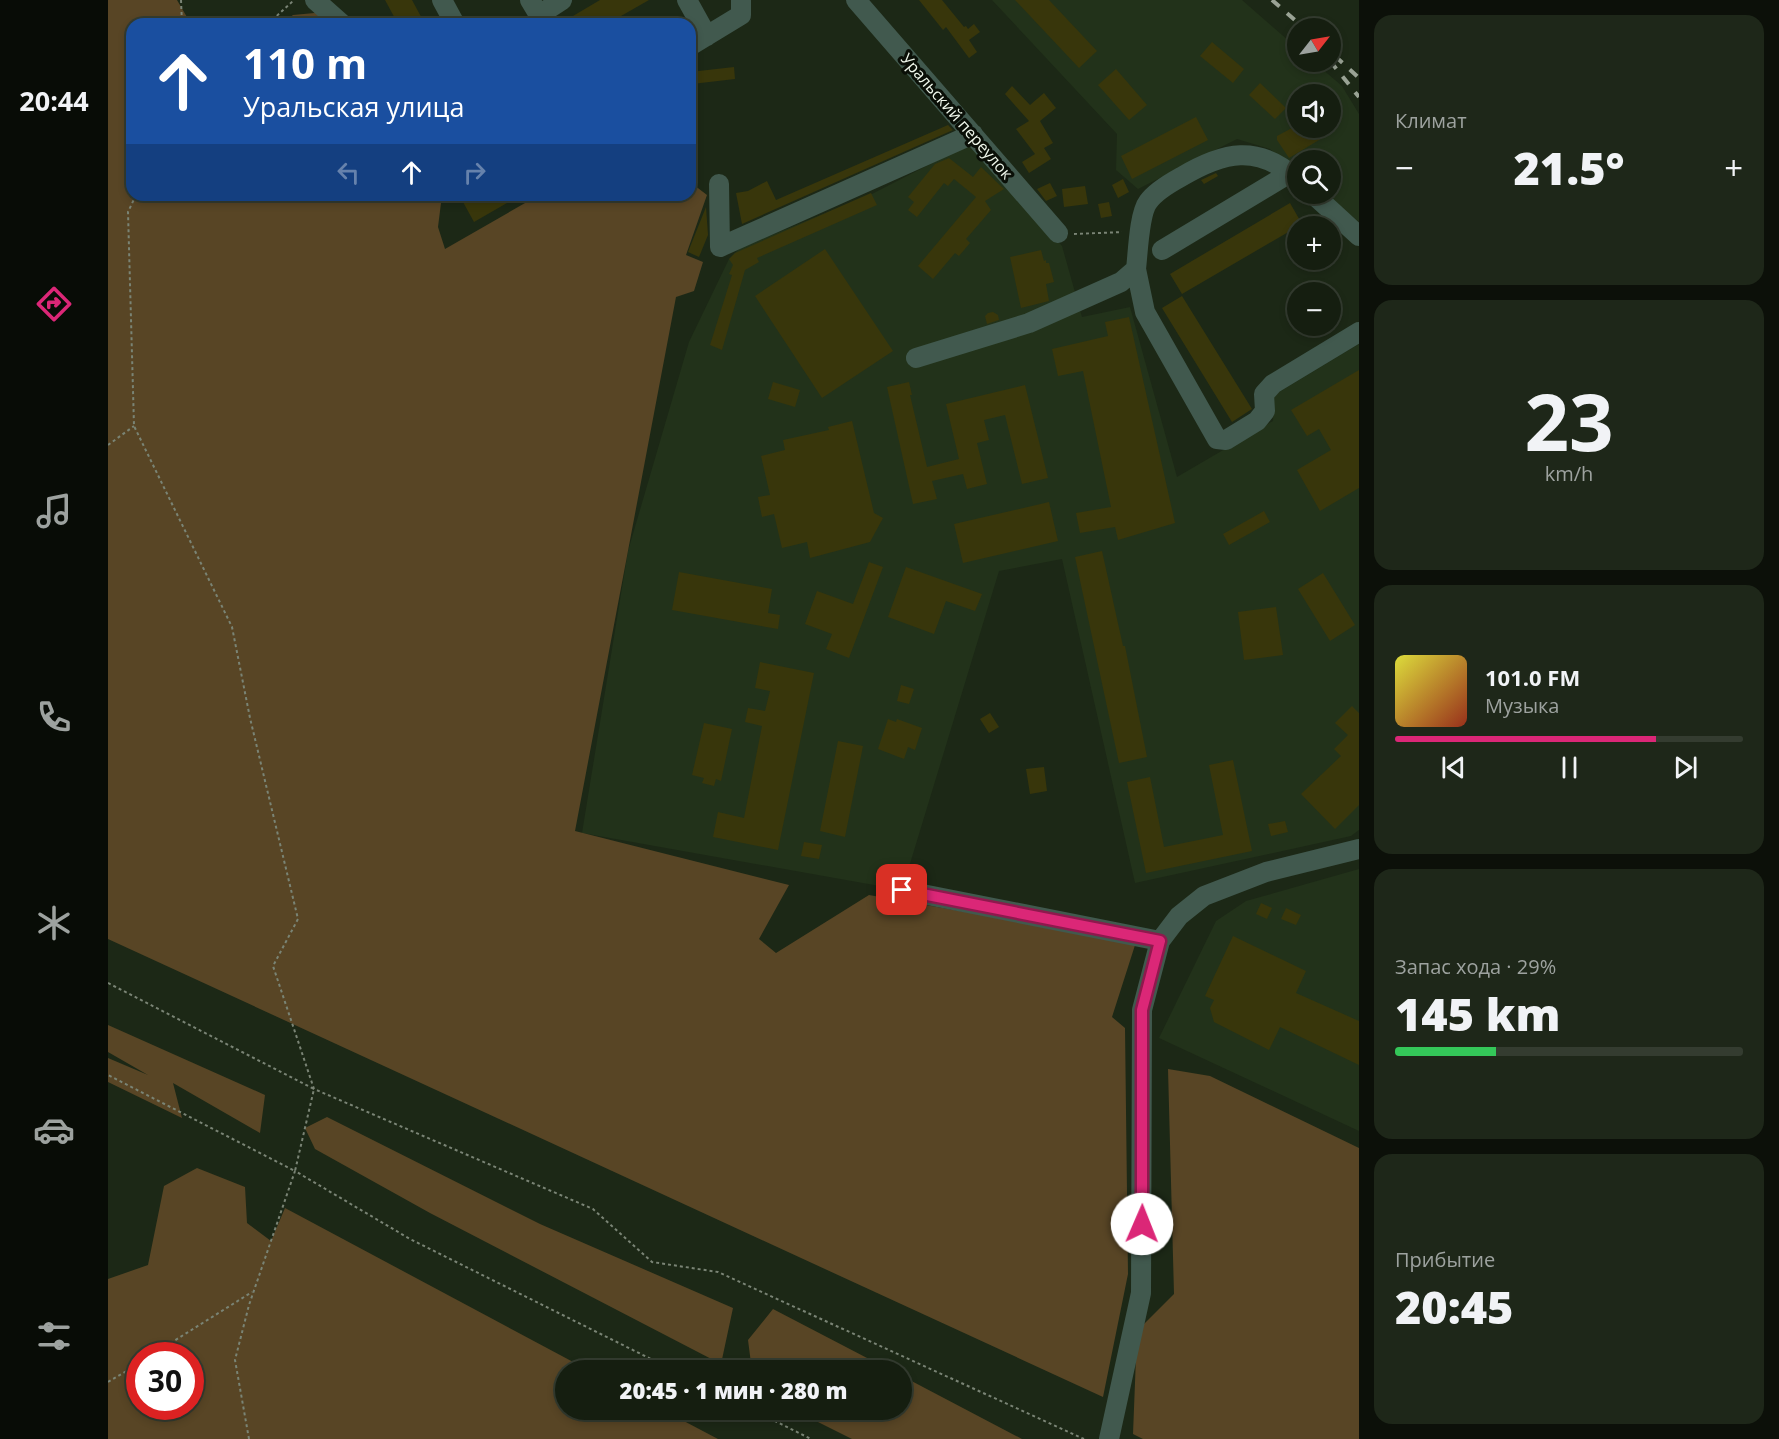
<!DOCTYPE html>
<html lang="ru">
<meta charset="utf-8">
<style>
body{margin:0;font-family:"Open Sans",sans-serif;background:#1e2719;color:#f1f3f6;height:100vh;display:flex;flex-direction:column;font-size:22px;white-space:nowrap}
*{box-sizing:border-box;margin:0}
p{font-size:20px;color:#9da29f}
.icon{flex:none;width:33px;height:33px;fill:none;stroke:currentColor;stroke-width:2;stroke-linecap:round;stroke-linejoin:round}
.map{position:relative;flex:1;overflow:hidden}
.side{display:flex;flex-direction:column;gap:15px;padding:15px;background:#0c1009;width:420px}
.side>*{flex:none}
.hud{position:absolute;left:18px;top:18px;width:570px;height:183px;border-radius:18px;box-shadow:0 3px 9px #0003,0 0 0 2px #343c30;background:#1a4fa0;color:#fff;overflow:hidden}
.needle{width:39px;rotate:59deg}
.tools{position:absolute;left:1179px;top:18px;display:grid;gap:12px}
.tools a{display:grid;place-items:center;width:54px;height:54px;border-radius:50%;background:#151e10;box-shadow:0 3px 9px #0003,0 0 0 2px #343c30;font-size:30px}
.speed{position:absolute;left:18px;top:1342px;display:flex;gap:12px;font-size:30px;font-weight:700;text-align:center}
.speed>*{display:grid;place-content:center;width:78px;height:78px;border-radius:50%;background:#151e10;box-shadow:0 3px 9px #0003,0 0 0 2px #343c30;line-height:1}
.speed .limit{border:9px solid #d22;background:#fff;color:#111}
.pin{position:absolute;display:grid;place-items:center;width:51px;height:51px;color:#fff;margin:-26px;border-radius:12px;box-shadow:0 3px 9px #0006}
.me{position:absolute;width:66px;margin:-33px;rotate:1deg;stroke-linejoin:round;filter:drop-shadow(0 0 4px #0008)}
.turn{display:flex;align-items:center;gap:21px;height:126px;padding:0 18px;font-size:27px}
.turn .icon{width:78px;height:78px;stroke-width:2.5}
.turn b{display:block;font-size:42px;line-height:51px}
.lanes{display:flex;align-items:center;height:57px;padding:0 18px;background:#0003;justify-content:center;gap:30px;direction:ltr}
.lanes .off{opacity:.35}
.big{font-size:45px;font-weight:800;line-height:1.1}
.side .tile{flex:1;display:flex;flex-direction:column;justify-content:center;gap:9px;min-width:0;padding:0 21px;border-radius:18px;background:#1e2719}
.side .dial{align-items:center;gap:0}
.dial b{font-size:78px;line-height:1}
.song{display:flex;align-items:center;gap:18px}
.cover{width:72px;height:72px;border-radius:9px;background:linear-gradient(135deg,hsl(60 70% 55%),hsl(10 70% 35%))}
.played{height:6px;border-radius:3px;background:linear-gradient(90deg,#db2777 75%,#343c30 75%)}
.keys{display:flex;justify-content:space-around;direction:ltr}
.heat{display:flex;justify-content:space-between;align-items:center;font-size:33px;direction:ltr}
.charge{height:9px;border-radius:4px;background:linear-gradient(90deg,#34c759 29%,#343c30 0)}
.trip{position:absolute;left:447px;top:1360px;width:357px;height:60px;border-radius:30px;background:#151e10;box-shadow:0 3px 9px #0003,0 0 0 2px #343c30;font-weight:800;line-height:60px;text-align:center}
main{display:flex;flex:1;min-height:0}
.dock{display:flex;flex-direction:column;width:108px;justify-content:space-around;align-items:center;background:#080c06;color:#9da29f}
.dock .icon{width:42px;height:42px}
.dock .active{color:#db2777}
.dock b{font-size:27px;color:#f1f3f6}
.map>svg:first-child{display:block}
</style>
<main>
<nav class="dock">
<b>20:44</b>
<svg class="icon active" aria-label="directions" viewBox="0 0 24 24"><path d="M12 3l9 9-9 9-9-9zM9 14v-3h6M13 9l2 2-2 2"/></svg>
<svg class="icon" aria-label="music" viewBox="0 0 24 24"><path d="M9 18V5l10-2v13"/><circle cx="6" cy="18" r="3"/><circle cx="16" cy="16" r="3"/></svg>
<svg class="icon" aria-label="phone" viewBox="0 0 24 24"><path d="M5 4h4l2 5-3 2q2 4 5 5l2-3 5 2v4C11 20 4 13 5 4z"/></svg>
<svg class="icon" aria-label="climate" viewBox="0 0 24 24"><path d="M12 3v18M4 7l16 10M4 17L20 7"/></svg>
<svg class="icon" aria-label="car" viewBox="0 0 24 24"><path d="M5 17H2v-5l4-1 3-4h7l3 4 3 1v5h-3M9 17h6M6 11h13"/><circle cx="7" cy="17" r="2"/><circle cx="17" cy="17" r="2"/></svg>
<svg class="icon" aria-label="filters" viewBox="0 0 24 24"><path d="M4 7h16M4 17h16"/><circle cx="9" cy="7" r="2"/><circle cx="15" cy="17" r="2"/></svg>
</nav>
<div class="map">
<svg width="1251" height="1439" viewBox="0 0 1251 1439">
<rect width="100%" height="100%" fill="#1c2816"/>
<path fill="#22321a" fill-rule="evenodd" d="M 884,0 L 1134,0 L 1189,48 L 1190,62 L 1206,62 L 1234,86 L 1251,114 L 1251,222 L 1216,194 L 1222,194 L 1222,160 L 1190,160 L 1189,171 L 1162,149 L 1129,139 L 1030,189 L 1008,170 L 1009,134 ZM 1190,94 L 1222,94 L 1222,128 L 1190,128 Z
M 863,143 L 954,246 L 974,317 L 1022,307 L 1069,477 L 1165,421 L 1166,395 L 1251,344 L 1251,830 L 1243,836 L 1027,883 L 954,559 L 891,571 L 794,890 L 474,833 L 520,551 L 581,342 L 621,259 L 632,248 L 764,194 Z
M 1251,869 L 1251,1131 L 1051,1038 L 1108,921 L 1138,901 Z"/>
<path fill="#584525" fill-rule="evenodd" d="M 0,0 L 69,0 L 83,24 L 24,24 L 24,195 L 334,195 L 330,227 L 337,249 L 431,195 L 582,195 L 582,182 L 599,195 L 578,255 L 595,262 L 586,291 L 568,297 L 467,831 L 681,885 L 651,939 L 668,953 L 761,895 L 1028,942 L 1004,1017 L 1017,1028 L 1020,1274 L 995,1397 L 0,939 Z
M 217,12 L 225,24 L 173,24 L 185,15 Z
M 0,1025 L 157,1095 L 152,1133 L 65,1083 L 74,1118 L 0,1082 L 0,1058 L 40,1075 L 0,1052 Z
M 1060,1069 L 1102,1076 L 1251,1148 L 1251,1439 L 1035,1439 L 1025,1434 L 1029,1331 L 1066,1294 Z
M 219,1117 L 432,1224 L 625,1308 L 613,1364 L 322,1213 L 207,1149 L 197,1128 Z
M 89,1168 L 137,1187 L 139,1223 L 163,1241 L 177,1208 L 482,1371 L 458,1371 L 458,1410 L 555,1410 L 610,1439 L 0,1439 L 0,1279 L 40,1265 L 56,1186 ZM 32,1356 L 82,1356 L 82,1407 L 32,1407 Z
M 665,1309 L 784,1371 L 644,1371 L 640,1340 Z
M 794,1376 L 914,1439 L 744,1439 L 686,1410 L 794,1410 Z"/>
<path fill="#38360b" d="M 277,0 L 304,0 L 317,24 L 290,24 Z
M 492,0 L 541,0 L 499,24 L 470,24 L 465,16 Z
M 811,0 L 834,0 L 856,27 L 858,26 L 860,29 L 866,24 L 872,32 L 861,40 L 869,52 L 861,58 L 838,27 L 835,30 Z
M 907,0 L 941,0 L 989,51 L 971,68 Z
M 1104,42 L 1136,69 L 1125,83 L 1092,56 Z
M 626,67 L 627,79 L 584,84 L 582,72 Z
M 1008,69 L 1039,105 L 1021,120 L 990,85 Z
M 1152,83 L 1178,108 L 1167,119 L 1141,95 Z
M 904,86 L 922,105 L 936,93 L 948,108 L 932,121 L 945,143 L 936,148 L 943,159 L 921,173 L 914,162 L 927,154 L 908,129 L 921,121 L 897,94 Z
M 1088,117 L 1100,140 L 1024,179 L 1013,156 Z
M 840,125 L 845,130 L 634,224 L 628,193 L 640,191 L 659,181 L 668,200 Z
M 1184,128 L 1217,128 L 1221,134 L 1181,158 L 1169,140 L 1169,136 Z
M 841,158 L 865,177 L 873,167 L 896,189 L 877,201 L 883,210 L 858,239 L 862,243 L 851,256 L 847,253 L 825,279 L 810,266 L 868,197 L 846,179 L 840,186 L 836,183 L 809,217 L 800,210 L 806,202 L 800,197 L 827,164 Z
M 1108,173 L 1110,176 L 1096,184 L 1093,180 Z
M 1015,179 L 1021,192 L 1010,198 L 1004,185 Z
M 942,183 L 949,196 L 938,201 L 929,189 Z
M 977,186 L 980,204 L 956,207 L 954,189 Z
M 763,193 L 769,205 L 649,258 L 651,262 L 637,270 L 614,350 L 602,345 L 624,275 L 621,274 L 625,265 L 621,259 L 627,253 Z
M 367,195 L 413,195 L 366,222 L 355,202 Z
M 1001,202 L 1004,216 L 993,218 L 990,204 Z
M 1182,203 L 1194,224 L 1074,294 L 1062,274 Z
M 598,207 L 600,235 L 591,257 L 580,252 Z
M 717,249 L 785,351 L 714,398 L 647,296 Z
M 933,250 L 936,261 L 938,260 L 938,263 L 941,263 L 946,282 L 938,284 L 941,301 L 913,308 L 902,257 Z
M 1074,296 L 1144,409 L 1124,422 L 1054,308 Z
M 885,312 L 890,315 L 891,320 L 879,324 L 877,316 L 880,313 Z
M 1021,317 L 1067,523 L 1010,540 L 1007,527 L 972,533 L 968,513 L 1003,507 L 975,371 L 950,376 L 944,349 L 1000,336 L 997,322 Z
M 1251,370 L 1251,488 L 1212,511 L 1189,470 L 1223,450 L 1211,429 L 1199,436 L 1183,410 Z
M 665,382 L 692,390 L 687,407 L 660,399 Z
M 801,382 L 804,395 L 802,395 L 819,467 L 851,459 L 838,404 L 917,385 L 940,478 L 914,484 L 897,415 L 876,420 L 881,440 L 869,443 L 879,484 L 859,489 L 855,474 L 824,481 L 829,499 L 805,504 L 779,387 Z
M 744,421 L 766,513 L 775,518 L 762,542 L 702,558 L 699,542 L 674,548 L 666,514 L 654,517 L 650,497 L 662,495 L 653,456 L 677,450 L 675,440 L 721,430 L 720,427 Z
M 941,502 L 950,541 L 855,563 L 846,524 Z
M 1156,511 L 1162,522 L 1121,545 L 1115,534 Z
M 994,551 L 1015,646 L 1017,646 L 1039,757 L 1011,763 L 967,557 Z
M 761,562 L 775,567 L 741,658 L 718,649 L 724,634 L 697,624 L 709,591 L 745,604 Z
M 798,567 L 874,594 L 867,611 L 838,601 L 826,634 L 780,617 Z
M 571,572 L 664,589 L 660,613 L 672,615 L 670,629 L 564,610 Z
M 1215,573 L 1247,625 L 1222,641 L 1190,589 Z
M 1168,607 L 1175,655 L 1136,660 L 1130,612 Z
M 652,662 L 706,673 L 670,850 L 605,837 L 610,812 L 636,818 L 654,726 L 637,722 L 640,708 L 657,711 L 662,691 L 647,688 Z
M 793,685 L 806,689 L 801,704 L 789,701 Z
M 1244,706 L 1251,713 L 1251,805 L 1227,829 L 1193,794 L 1233,756 L 1226,749 L 1240,735 L 1227,723 Z
M 882,713 L 891,727 L 881,733 L 872,719 Z
M 780,719 L 788,722 L 789,719 L 814,728 L 807,750 L 800,747 L 796,759 L 770,749 Z
M 596,723 L 624,729 L 613,781 L 608,779 L 606,786 L 594,783 L 596,778 L 584,775 Z
M 730,741 L 755,746 L 737,837 L 712,831 Z
M 1125,760 L 1144,851 L 1038,873 L 1019,782 L 1042,777 L 1056,847 L 1115,835 L 1101,765 Z
M 936,767 L 939,791 L 922,794 L 918,769 Z
M 1177,821 L 1180,832 L 1163,836 L 1160,824 Z
M 696,842 L 714,845 L 711,859 L 693,856 Z
M 1153,903 L 1164,908 L 1159,919 L 1148,914 Z
M 1178,908 L 1193,915 L 1188,925 L 1173,919 Z
M 1125,936 L 1198,971 L 1188,993 L 1251,1021 L 1251,1065 L 1172,1027 L 1161,1050 L 1106,1022 L 1102,1008 L 1106,1000 L 1097,996 Z"/>
<g fill="none" stroke-linecap="round" stroke-linejoin="round">
<path stroke="#7a8475" stroke-width="2" stroke-dasharray="3 3" stroke-linecap="butt" d="M 73,0 L 74,24
M 160,24 L 186,0
M 28,195 L 20,212 L 26,426 L 124,627 L 142,718 L 190,919 L 165,966 L 206,1089 L 485,1209 L 544,1262 L 610,1272 L 976,1439
M 966,234 L 1014,232
M 0,445 L 26,426
M 0,983 L 206,1089 L 187,1171 L 0,1075
M 42,1356 L 144,1292
M 0,1382 L 32,1363
M 645,1410 L 703,1439
M 141,1439 L 127,1360 L 141,1305 L 187,1171 L 302,1239 L 567,1371"/>
<path stroke="#41594e" stroke-width="20" d="M 207,0 L 234,24
M 334,0 L 347,24
M 422,0 L 431,15 L 440,24
M 579,0 L 599,36
M 748,0 L 950,233
M 431,15 L 454,0
M 582,46 L 633,15 L 633,0
M 611,184 L 612,247 L 865,134
M 1205,194 L 1251,236
M 1054,250 L 1182,173
M 1028,269 L 1037,312 L 1109,439 L 1118,440 L 1149,421 L 1157,411 L 1156,394 L 1165,384 L 1251,332
M 808,358 L 921,323 L 1013,282 L 1028,269 C 1030,253 1031,214 1040,202 C 1047,192 1062,183 1073,177 C 1115,152 1150,143 1190,180
M 794,890 L 1052,941
M 1001,1439 L 1033,1293 L 1034,1010 L 1052,941 L 1071,916 L 1096,896 L 1158,872 L 1251,849"/>
<path stroke="#9aa395" stroke-width="4" stroke-dasharray="10 10" stroke-linecap="butt" d="M 1164,0 L 1196,28
M 1227,56 L 1251,78
M 1222,61 L 1251,97"/>
</g>
<g fill="none" stroke-linecap="round" stroke-linejoin="round">
<defs>
<path id="route" d="M 794,890 L 1052,941 L 1034,1010 L 1034,1224"/>
</defs>
<use href="#route" stroke="#8e194d" stroke-width="15"/>
<use href="#route" stroke="#db2777" stroke-width="10"/>
</g>
<g text-anchor="middle" dominant-baseline="central" stroke-width="6" stroke-linejoin="round" paint-order="stroke">
<g font-size="16" fill="#f0f8ec" stroke="#0a0f07">
<text transform="translate(849 116) rotate(49)">Уральский переулок</text>
</g>
</g>
</svg>
<div class="tools">
<a><svg class="needle" viewBox="-14 -14 28 28"><path d="M0-13l5 13h-10z" fill="#e53935"/><path d="M0 13l5-13h-10z" fill="#9da29f"/></svg></a>
<a><svg class="icon" aria-label="sound" viewBox="0 0 24 24"><path d="M4 9h4l5-4v14l-5-4H4zM17 9q2 3 0 6"/></svg></a>
<a><svg class="icon" aria-label="search" viewBox="0 0 24 24"><circle cx="10" cy="10" r="6"/><path d="M15 15l6 6"/></svg></a>
<a>+</a>
<a>−</a>
</div>
<div class="speed"><div class="limit">30</div></div>
<div class="pin" style="left:794px;top:890px;background:#d93025"><svg class="icon" aria-label="arrive" viewBox="0 0 24 24"><path d="M6 21V4h12l-3 4 3 4H6"/></svg></div>
<svg class="me" style="left:1034px;top:1224px" viewBox="-20 -20 40 40"><circle r="19" fill="#fff"/><path d="M0-13L10 11 0 6-10 11z" fill="#db2777"/></svg>
<div class="trip">20:45 · 1 мин · 280 m</div>
<div class="hud">
<div class="turn"><svg class="icon" aria-label="ahead" viewBox="0 0 24 24"><path d="M12 20V5M6 11l6-6 6 6"/></svg><div><b>110 m</b>Уральская улица</div></div>
<div class="lanes"><svg class="icon off" aria-label="left" viewBox="0 0 24 24"><path d="M17 20v-9H6M10 6l-5 5 5 5"/></svg><svg class="icon" aria-label="ahead" viewBox="0 0 24 24"><path d="M12 20V5M6 11l6-6 6 6"/></svg><svg class="icon off" aria-label="right" viewBox="0 0 24 24"><path d="M7 20v-9h11M14 6l5 5-5 5"/></svg></div>
</div>
</div>
<section class="side">
<div class="tile"><p>Климат</p>
<div class="heat"><a>−</a><b class="big">21.5°</b><a>+</a></div>
</div>
<div class="tile dial"><b>23</b><p>km/h</p></div>
<div class="tile">
<div class="song"><i class="cover"></i><div><b>101.0 FM</b><p>Музыка</p></div></div>
<div class="played"></div>
<div class="keys"><svg class="icon" aria-label="previous" viewBox="0 0 24 24"><path d="M18 5L8 12l10 7zM5 5v14"/></svg><svg class="icon" aria-label="pause" viewBox="0 0 24 24"><path d="M8 5v14M16 5v14"/></svg><svg class="icon" aria-label="next" viewBox="0 0 24 24"><path d="M6 5l10 7-10 7zM19 5v14"/></svg></div>
</div>
<div class="tile"><p>Запас хода · 29%</p><b class="big">145 km</b><div class="charge"></div></div>
<div class="tile"><p>Прибытие</p><b class="big">20:45</b></div>
</section>
</main>
